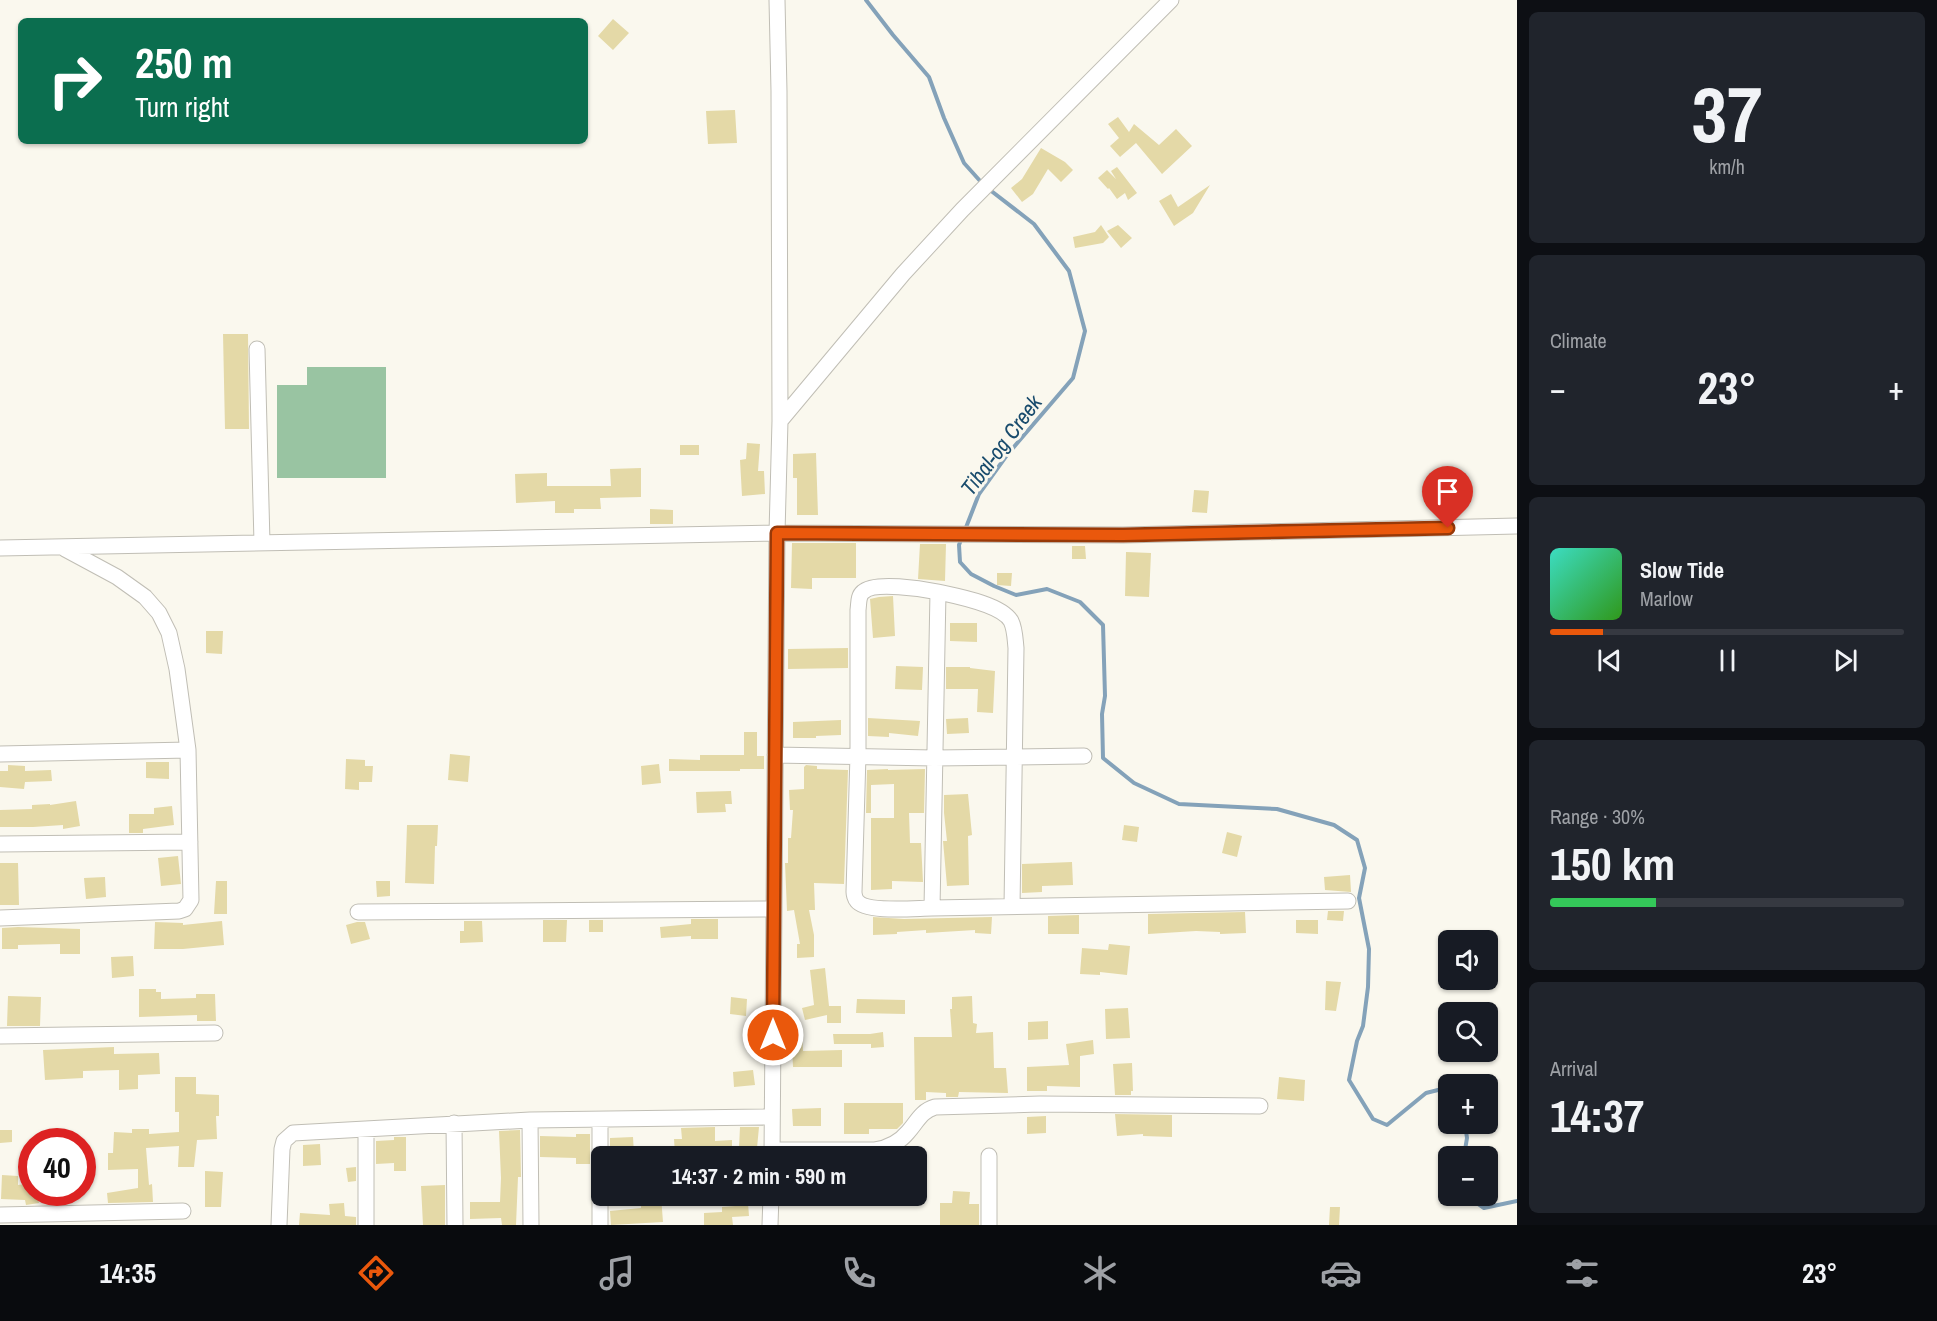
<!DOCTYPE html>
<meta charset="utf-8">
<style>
body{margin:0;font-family:"Archivo Narrow",sans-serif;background:#20242c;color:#f1f3f6;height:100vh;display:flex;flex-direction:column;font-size:22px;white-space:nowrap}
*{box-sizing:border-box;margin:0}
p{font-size:20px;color:#9ea1a6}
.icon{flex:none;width:33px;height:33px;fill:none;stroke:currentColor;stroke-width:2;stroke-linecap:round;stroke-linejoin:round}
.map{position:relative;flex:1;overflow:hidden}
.sheet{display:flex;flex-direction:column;gap:12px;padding:12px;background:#0d0f14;width:420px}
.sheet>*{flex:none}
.top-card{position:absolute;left:18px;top:18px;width:570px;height:126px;border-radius:9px;box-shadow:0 2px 4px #0004;background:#0b6e4f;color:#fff;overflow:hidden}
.buttons{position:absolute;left:1438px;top:930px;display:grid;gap:12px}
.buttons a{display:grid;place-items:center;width:60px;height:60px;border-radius:9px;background:#171b24;box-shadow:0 2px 4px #0004;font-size:30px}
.speed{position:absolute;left:18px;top:1128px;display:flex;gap:12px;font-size:30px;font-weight:700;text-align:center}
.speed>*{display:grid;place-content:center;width:78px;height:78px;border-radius:50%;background:#171b24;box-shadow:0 2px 4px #0004;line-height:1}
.speed .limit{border:9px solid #d22;background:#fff;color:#111}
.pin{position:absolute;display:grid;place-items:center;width:51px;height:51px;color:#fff;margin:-62px -26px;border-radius:50% 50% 50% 0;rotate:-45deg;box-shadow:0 0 6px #0007}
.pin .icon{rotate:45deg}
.me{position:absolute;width:66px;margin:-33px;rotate:0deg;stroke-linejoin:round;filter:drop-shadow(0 0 4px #0008)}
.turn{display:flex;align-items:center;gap:21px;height:126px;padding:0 18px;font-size:27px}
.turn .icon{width:78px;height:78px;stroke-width:2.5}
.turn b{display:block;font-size:42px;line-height:51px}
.big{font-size:45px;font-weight:800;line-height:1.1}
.sheet .card{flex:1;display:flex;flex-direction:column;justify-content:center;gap:9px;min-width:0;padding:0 21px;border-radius:9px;background:#20242c}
.sheet .dial{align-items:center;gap:0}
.dial b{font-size:78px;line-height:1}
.song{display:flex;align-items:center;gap:18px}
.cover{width:72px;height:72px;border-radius:9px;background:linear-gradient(135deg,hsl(170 70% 55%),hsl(110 70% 35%))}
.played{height:6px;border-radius:3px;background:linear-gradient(90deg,#ea580c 15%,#363941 15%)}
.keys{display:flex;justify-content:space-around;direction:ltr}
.heat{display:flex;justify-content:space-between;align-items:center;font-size:33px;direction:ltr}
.charge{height:9px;border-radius:4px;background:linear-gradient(90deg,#34c759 30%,#363941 0)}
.trip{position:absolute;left:591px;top:1146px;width:336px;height:60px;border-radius:9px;background:#171b24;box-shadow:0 2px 4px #0004;font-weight:800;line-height:60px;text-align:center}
.tab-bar{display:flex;height:96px;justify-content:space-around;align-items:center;background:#090b0e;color:#9ea1a6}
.tab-bar .icon{width:42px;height:42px}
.tab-bar .active{color:#ea580c}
.tab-bar b{font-size:27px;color:#f1f3f6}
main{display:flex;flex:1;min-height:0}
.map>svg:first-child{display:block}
</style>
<main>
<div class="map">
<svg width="1517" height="1225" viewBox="0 0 1517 1225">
<rect width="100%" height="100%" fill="#faf8ee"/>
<path fill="#99c4a2" d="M 307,367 L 386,367 L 386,478 L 277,478 L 277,385 L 307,385 Z"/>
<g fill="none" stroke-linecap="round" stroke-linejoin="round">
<path stroke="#84a2b9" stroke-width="4" d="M 866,0 L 893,35 L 929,77 L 944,118 L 964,163 L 981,182
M 965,530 L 979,494 L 1007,455 L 1073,378 L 1085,331 L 1069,271 L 1034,224 L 990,190
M 962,537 L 959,545 L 960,562 L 971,574 L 994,586 L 1016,595 L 1047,589 L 1080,602 L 1103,625 L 1105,696 L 1102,714 L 1103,758 L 1134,783 L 1179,804 L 1277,809 L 1334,825 L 1357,840 L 1365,868 L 1359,898 L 1369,949 L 1368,987 L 1363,1026 L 1357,1041 L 1349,1080 L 1373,1119 L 1387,1125 L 1426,1093 L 1446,1088 L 1449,1090
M 1464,1156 L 1467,1138 L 1465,1124
M 1467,1196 L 1484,1208 L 1517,1201"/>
</g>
<path fill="#e4d9a7" d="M 613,19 L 629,33 L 613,50 L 598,36 Z
M 735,110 L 737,143 L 708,144 L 706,111 Z
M 1118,117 L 1129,132 L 1134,124 L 1159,145 L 1176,129 L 1192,146 L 1162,174 L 1136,143 L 1120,157 L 1110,146 L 1119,138 L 1108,124 Z
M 1041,148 L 1065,162 L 1073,170 L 1061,182 L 1048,169 L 1033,194 L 1022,202 L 1011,188 L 1022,179 Z
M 1117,167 L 1137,193 L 1128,200 L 1125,193 L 1117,199 L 1109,188 L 1108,189 L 1098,178 L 1107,170 L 1116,179 L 1111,171 Z
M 1210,185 L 1193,213 L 1174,226 L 1159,201 L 1171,194 L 1178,207 Z
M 1101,225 L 1109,237 L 1103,243 L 1075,248 L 1073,237 L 1095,232 Z
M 1118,225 L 1132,238 L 1121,248 L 1107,231 Z
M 223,334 L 248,334 L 249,429 L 225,429 Z
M 747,443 L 760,444 L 758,471 L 764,471 L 765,494 L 742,496 L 740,460 L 746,459 Z
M 680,445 L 699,445 L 699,455 L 680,455 Z
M 816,453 L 818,515 L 797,515 L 797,478 L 793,478 L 793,454 Z
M 641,468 L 641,497 L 600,498 L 601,509 L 574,509 L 574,513 L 555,513 L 555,501 L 516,503 L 515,474 L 547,473 L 547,486 L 611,486 L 610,469 Z
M 1194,490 L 1209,491 L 1207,513 L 1192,512 Z
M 650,509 L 673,510 L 673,524 L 650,524 Z
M 792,543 L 856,543 L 856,578 L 812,578 L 812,589 L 791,588 Z
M 920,544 L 946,544 L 945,581 L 918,579 Z
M 1072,546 L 1085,546 L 1086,559 L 1072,559 Z
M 1126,552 L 1151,553 L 1149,597 L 1125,596 Z
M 997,573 L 1012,573 L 1011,586 L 997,585 Z
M 893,596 L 895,636 L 873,638 L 870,599 L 879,597 Z
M 950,623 L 977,623 L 977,642 L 950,641 Z
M 206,631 L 223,631 L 222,654 L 206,653 Z
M 848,648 L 848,668 L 788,669 L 788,649 Z
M 896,666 L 923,667 L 922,690 L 895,689 Z
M 946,667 L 970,667 L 970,668 L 995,671 L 993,713 L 977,712 L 978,689 L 946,689 Z
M 868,718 L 920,721 L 918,736 L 889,733 L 889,737 L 868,736 Z
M 968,718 L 969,733 L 947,734 L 946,719 Z
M 841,720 L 841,735 L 816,736 L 816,738 L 793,738 L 793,722 Z
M 744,732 L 757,732 L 757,756 L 764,756 L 764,769 L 740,769 L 740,771 L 669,771 L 669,759 L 700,760 L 700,755 L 744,755 Z
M 450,754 L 470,756 L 468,782 L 448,780 Z
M 346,759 L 365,760 L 365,766 L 373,766 L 372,782 L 359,782 L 359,790 L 345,789 Z
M 146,762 L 169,762 L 169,779 L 146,778 Z
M 659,764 L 661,783 L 642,785 L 641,766 Z
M 8,765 L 25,766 L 25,771 L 51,770 L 52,781 L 25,782 L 24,789 L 0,787 L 0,771 L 8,771 Z
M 806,765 L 817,766 L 817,769 L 848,770 L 844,884 L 814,883 L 815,910 L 809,910 L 814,935 L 814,957 L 797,958 L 797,944 L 800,944 L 794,910 L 787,911 L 785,863 L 788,863 L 788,838 L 791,838 L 793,810 L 790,810 L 789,790 L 804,789 L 804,767 Z
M 888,769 L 888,770 L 925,769 L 924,813 L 909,813 L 910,843 L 921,843 L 923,882 L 892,881 L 892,889 L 871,890 L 871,818 L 894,818 L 894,784 L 871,785 L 871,813 L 866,813 L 867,770 Z
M 731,791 L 732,804 L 725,804 L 726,812 L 697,813 L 696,792 Z
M 968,794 L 972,835 L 968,836 L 969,885 L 947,886 L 943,841 L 947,841 L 944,813 L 944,795 Z
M 76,801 L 80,826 L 63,829 L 63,825 L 33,827 L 0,827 L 0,810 L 32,809 L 32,805 L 50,804 L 50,805 Z
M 172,806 L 174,825 L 143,829 L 143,833 L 129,833 L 129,814 L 154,814 L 154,808 Z
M 407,825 L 438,825 L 437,846 L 435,846 L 434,884 L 405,883 Z
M 1124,825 L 1139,827 L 1137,842 L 1122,840 Z
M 1227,832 L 1242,836 L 1237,857 L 1222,853 Z
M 178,856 L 181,884 L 161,886 L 158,858 Z
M 1072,862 L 1073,885 L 1042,886 L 1042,892 L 1022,893 L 1022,864 Z
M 0,863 L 18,863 L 19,905 L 0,905 Z
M 1350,875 L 1351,892 L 1325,890 L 1324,877 Z
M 105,877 L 106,897 L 86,899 L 84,878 Z
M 216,881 L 227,881 L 227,914 L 214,914 Z
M 376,881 L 390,881 L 390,896 L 377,897 Z
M 1328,911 L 1344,911 L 1343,921 L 1327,920 Z
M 1245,912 L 1246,933 L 1220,934 L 1220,932 L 1196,931 L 1148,934 L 1148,914 Z
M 1079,915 L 1079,934 L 1048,934 L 1048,916 Z
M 873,917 L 904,919 L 992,917 L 991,934 L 975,933 L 975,930 L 926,933 L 926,930 L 897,932 L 897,934 L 873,935 Z
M 691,919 L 718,919 L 718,939 L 691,939 L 691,936 L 661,938 L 660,927 L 691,924 Z
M 543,920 L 567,920 L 566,942 L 543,942 Z
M 589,920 L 603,920 L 603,932 L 589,932 Z
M 1296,920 L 1318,920 L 1318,934 L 1296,933 Z
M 222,921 L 224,945 L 183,949 L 154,949 L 155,922 L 183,923 L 183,925 Z
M 464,921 L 482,921 L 483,942 L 460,943 L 460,931 L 464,931 Z
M 357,922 L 365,922 L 370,939 L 351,944 L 346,925 Z
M 18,927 L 80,929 L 80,954 L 60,954 L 60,944 L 18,945 L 18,949 L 2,949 L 2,928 Z
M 1109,944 L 1130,946 L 1127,975 L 1100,972 L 1100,975 L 1080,974 L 1082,948 L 1108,950 Z
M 133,956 L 134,976 L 112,978 L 111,957 Z
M 825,968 L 829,1006 L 841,1006 L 841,1023 L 827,1023 L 827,1015 L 805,1020 L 802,1008 L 814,1005 L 810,970 Z
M 1326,981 L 1341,982 L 1336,1011 L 1325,1010 Z
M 139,989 L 156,989 L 156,992 L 161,992 L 161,999 L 196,998 L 196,994 L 215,994 L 216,1021 L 197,1021 L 197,1015 L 139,1017 Z
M 8,996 L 41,997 L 40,1026 L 7,1026 Z
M 972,996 L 973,1023 L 977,1024 L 976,1033 L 993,1032 L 994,1068 L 1006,1068 L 1008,1093 L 959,1092 L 958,1097 L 946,1097 L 946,1093 L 926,1092 L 926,1100 L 915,1100 L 914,1037 L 952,1037 L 950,1009 L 952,1009 L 952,997 Z
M 731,997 L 747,999 L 746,1016 L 730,1014 Z
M 857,999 L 905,1000 L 905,1014 L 856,1013 Z
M 1128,1008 L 1130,1038 L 1106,1039 L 1105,1009 Z
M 1048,1021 L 1048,1039 L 1028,1040 L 1028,1022 Z
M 786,1032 L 802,1032 L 803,1051 L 842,1050 L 842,1067 L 793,1067 L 792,1048 L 787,1048 Z
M 883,1032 L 884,1047 L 871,1048 L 871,1044 L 834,1044 L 833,1034 L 870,1034 Z
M 1093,1040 L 1094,1054 L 1080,1056 L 1080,1087 L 1047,1086 L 1047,1091 L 1027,1091 L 1027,1067 L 1069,1065 L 1066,1044 Z
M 114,1047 L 114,1054 L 159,1053 L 160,1074 L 138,1075 L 138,1089 L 119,1090 L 119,1070 L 83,1071 L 83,1078 L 45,1080 L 43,1050 Z
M 1132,1063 L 1133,1091 L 1131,1091 L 1131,1095 L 1115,1095 L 1113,1064 Z
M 753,1070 L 755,1085 L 734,1087 L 733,1072 Z
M 175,1077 L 196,1077 L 196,1094 L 219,1095 L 219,1116 L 216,1116 L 217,1139 L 197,1140 L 194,1167 L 178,1167 L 179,1146 L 146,1148 L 149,1185 L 152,1184 L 153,1202 L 108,1203 L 107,1193 L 138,1188 L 138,1169 L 108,1170 L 108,1153 L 113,1153 L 114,1132 L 132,1133 L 132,1129 L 149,1129 L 149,1134 L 179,1132 L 179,1112 L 175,1112 Z
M 1279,1077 L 1305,1080 L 1304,1101 L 1277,1099 Z
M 844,1103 L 903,1103 L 903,1123 L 897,1129 L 869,1129 L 869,1134 L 844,1134 Z
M 821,1108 L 821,1126 L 793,1126 L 792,1109 Z
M 1115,1114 L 1172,1115 L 1172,1137 L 1143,1136 L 1143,1134 L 1117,1136 Z
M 1046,1116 L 1046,1133 L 1027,1134 L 1027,1117 Z
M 715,1127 L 715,1141 L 732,1140 L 732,1156 L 708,1156 L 708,1152 L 675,1154 L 674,1139 L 682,1139 L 681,1128 Z
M 740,1127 L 759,1127 L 757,1148 L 739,1148 Z
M 0,1130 L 12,1130 L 12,1142 L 0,1143 Z
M 520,1130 L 521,1177 L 518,1177 L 516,1225 L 502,1225 L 501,1218 L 470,1219 L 470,1202 L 500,1202 L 501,1178 L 499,1131 Z
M 576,1134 L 590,1134 L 590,1164 L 576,1164 L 576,1158 L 540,1157 L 540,1136 L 576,1137 Z
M 394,1137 L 406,1137 L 406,1171 L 394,1171 L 394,1163 L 376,1164 L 376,1141 L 394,1140 Z
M 633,1137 L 634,1154 L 610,1155 L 610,1138 Z
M 320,1144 L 321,1165 L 303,1166 L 303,1145 Z
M 356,1167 L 356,1181 L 348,1182 L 346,1168 Z
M 205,1171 L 223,1172 L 221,1207 L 205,1207 Z
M 2,1175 L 18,1176 L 18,1185 L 32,1183 L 32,1192 L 37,1192 L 39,1203 L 26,1205 L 25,1200 L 1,1199 Z
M 445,1185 L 445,1225 L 423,1225 L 421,1186 Z
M 953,1191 L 970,1192 L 969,1204 L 979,1204 L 979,1225 L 940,1225 L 940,1203 L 952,1203 Z
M 641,1196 L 661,1196 L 663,1222 L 611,1225 L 610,1211 L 641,1208 Z
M 344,1203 L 345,1216 L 356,1217 L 356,1225 L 299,1225 L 300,1213 L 330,1215 L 329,1204 Z
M 748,1203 L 749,1216 L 732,1217 L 733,1225 L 704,1225 L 704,1213 L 722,1212 L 722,1207 L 735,1206 L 734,1204 Z
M 1330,1207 L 1340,1207 L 1339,1225 L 1329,1225 Z"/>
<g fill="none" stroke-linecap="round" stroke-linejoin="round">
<defs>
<path id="minor" d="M 257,349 L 262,543
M 780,421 L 903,274 L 962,210 L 1171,0
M 0,548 L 777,533 L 1123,535 L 1517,526
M 938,592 C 956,596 1001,604 1011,621 C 1015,629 1015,639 1016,648 L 1012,906
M 0,754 L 188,750
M 775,755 L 934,758 L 1084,756
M 0,844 L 190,842
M 932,908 L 938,592 C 923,589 874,581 863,592 C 858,596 859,603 858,610 L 858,755 L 854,892 C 854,894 855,899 857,901 C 866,913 916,908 932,908 L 1348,901
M 358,912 L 774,909
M 0,918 L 179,911 L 185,909 L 191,900 L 188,750 L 177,669 L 169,633 L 159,613 L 145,597 L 117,577 L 65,549
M 0,1036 L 215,1033
M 530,1120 L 531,1225
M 454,1123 L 455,1225
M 772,1150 L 875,1150 C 888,1148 899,1143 908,1132 C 917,1122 921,1111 935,1107 L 1040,1104 L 1260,1106
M 772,1156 L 777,533 L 780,421 L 779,91 L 777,0
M 0,1215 L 183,1211
M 279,1225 L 282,1149 L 284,1141 L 293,1133 L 530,1120 L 772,1117
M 366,1225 L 366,1129
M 600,1225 L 600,1120
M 770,1225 L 771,1196
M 989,1225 L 989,1156"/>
</defs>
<use href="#minor" stroke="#c0beb5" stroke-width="17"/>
<use href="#minor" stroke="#fff" stroke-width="15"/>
</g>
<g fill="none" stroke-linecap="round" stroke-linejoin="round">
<defs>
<path id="route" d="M 773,1035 L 777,533 L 1123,535 L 1448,528"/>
</defs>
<use href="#route" stroke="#983908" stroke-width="15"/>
<use href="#route" stroke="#ea580c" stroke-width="10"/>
</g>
<g text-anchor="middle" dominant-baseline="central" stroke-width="6" stroke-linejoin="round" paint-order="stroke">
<g font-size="22" font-style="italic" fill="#194c6d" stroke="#faf8ee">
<text transform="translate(1001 445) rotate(-53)">Tibal-og Creek</text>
</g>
</g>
</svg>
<div class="buttons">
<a><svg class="icon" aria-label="sound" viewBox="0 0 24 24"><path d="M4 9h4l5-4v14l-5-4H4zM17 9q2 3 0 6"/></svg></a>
<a><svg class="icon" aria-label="search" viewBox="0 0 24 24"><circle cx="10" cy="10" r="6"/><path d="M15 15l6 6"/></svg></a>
<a>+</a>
<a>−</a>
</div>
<div class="speed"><div class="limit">40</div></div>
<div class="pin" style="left:1448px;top:528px;background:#d93025"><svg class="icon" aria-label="arrive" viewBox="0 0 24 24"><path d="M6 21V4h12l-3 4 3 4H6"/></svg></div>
<svg class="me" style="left:773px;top:1035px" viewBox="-20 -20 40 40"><circle r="17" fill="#ea580c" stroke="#fff" stroke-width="3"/><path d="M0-11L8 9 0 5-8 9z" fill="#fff"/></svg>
<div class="trip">14:37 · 2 min · 590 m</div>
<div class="top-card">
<div class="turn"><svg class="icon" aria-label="right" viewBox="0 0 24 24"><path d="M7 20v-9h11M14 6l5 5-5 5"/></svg><div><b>250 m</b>Turn right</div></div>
</div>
</div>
<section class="sheet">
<div class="card dial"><b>37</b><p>km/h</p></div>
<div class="card"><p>Climate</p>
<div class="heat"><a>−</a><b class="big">23°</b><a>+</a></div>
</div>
<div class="card">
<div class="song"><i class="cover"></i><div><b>Slow Tide</b><p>Marlow</p></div></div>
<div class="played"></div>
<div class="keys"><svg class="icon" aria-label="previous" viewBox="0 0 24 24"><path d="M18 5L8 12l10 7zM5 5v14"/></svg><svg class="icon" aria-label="pause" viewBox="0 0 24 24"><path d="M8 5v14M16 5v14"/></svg><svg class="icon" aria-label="next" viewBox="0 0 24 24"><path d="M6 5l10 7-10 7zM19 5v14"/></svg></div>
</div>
<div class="card"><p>Range · 30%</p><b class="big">150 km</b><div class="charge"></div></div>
<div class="card"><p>Arrival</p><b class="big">14:37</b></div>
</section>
</main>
<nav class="tab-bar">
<b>14:35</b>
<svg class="icon active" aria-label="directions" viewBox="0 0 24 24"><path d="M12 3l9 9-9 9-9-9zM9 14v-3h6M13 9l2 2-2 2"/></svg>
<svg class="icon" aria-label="music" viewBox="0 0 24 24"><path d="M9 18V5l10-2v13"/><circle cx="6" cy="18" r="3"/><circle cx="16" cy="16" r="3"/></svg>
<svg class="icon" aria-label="phone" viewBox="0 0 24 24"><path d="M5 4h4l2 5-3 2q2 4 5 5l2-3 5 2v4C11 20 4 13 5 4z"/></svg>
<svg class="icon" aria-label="climate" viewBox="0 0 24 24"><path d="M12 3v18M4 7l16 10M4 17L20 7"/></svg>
<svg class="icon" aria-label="car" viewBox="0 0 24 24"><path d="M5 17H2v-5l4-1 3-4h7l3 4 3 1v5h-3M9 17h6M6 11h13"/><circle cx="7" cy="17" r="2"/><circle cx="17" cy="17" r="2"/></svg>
<svg class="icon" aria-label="filters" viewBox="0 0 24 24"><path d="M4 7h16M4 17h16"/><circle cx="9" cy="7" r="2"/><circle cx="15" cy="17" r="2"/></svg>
<b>23°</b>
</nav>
